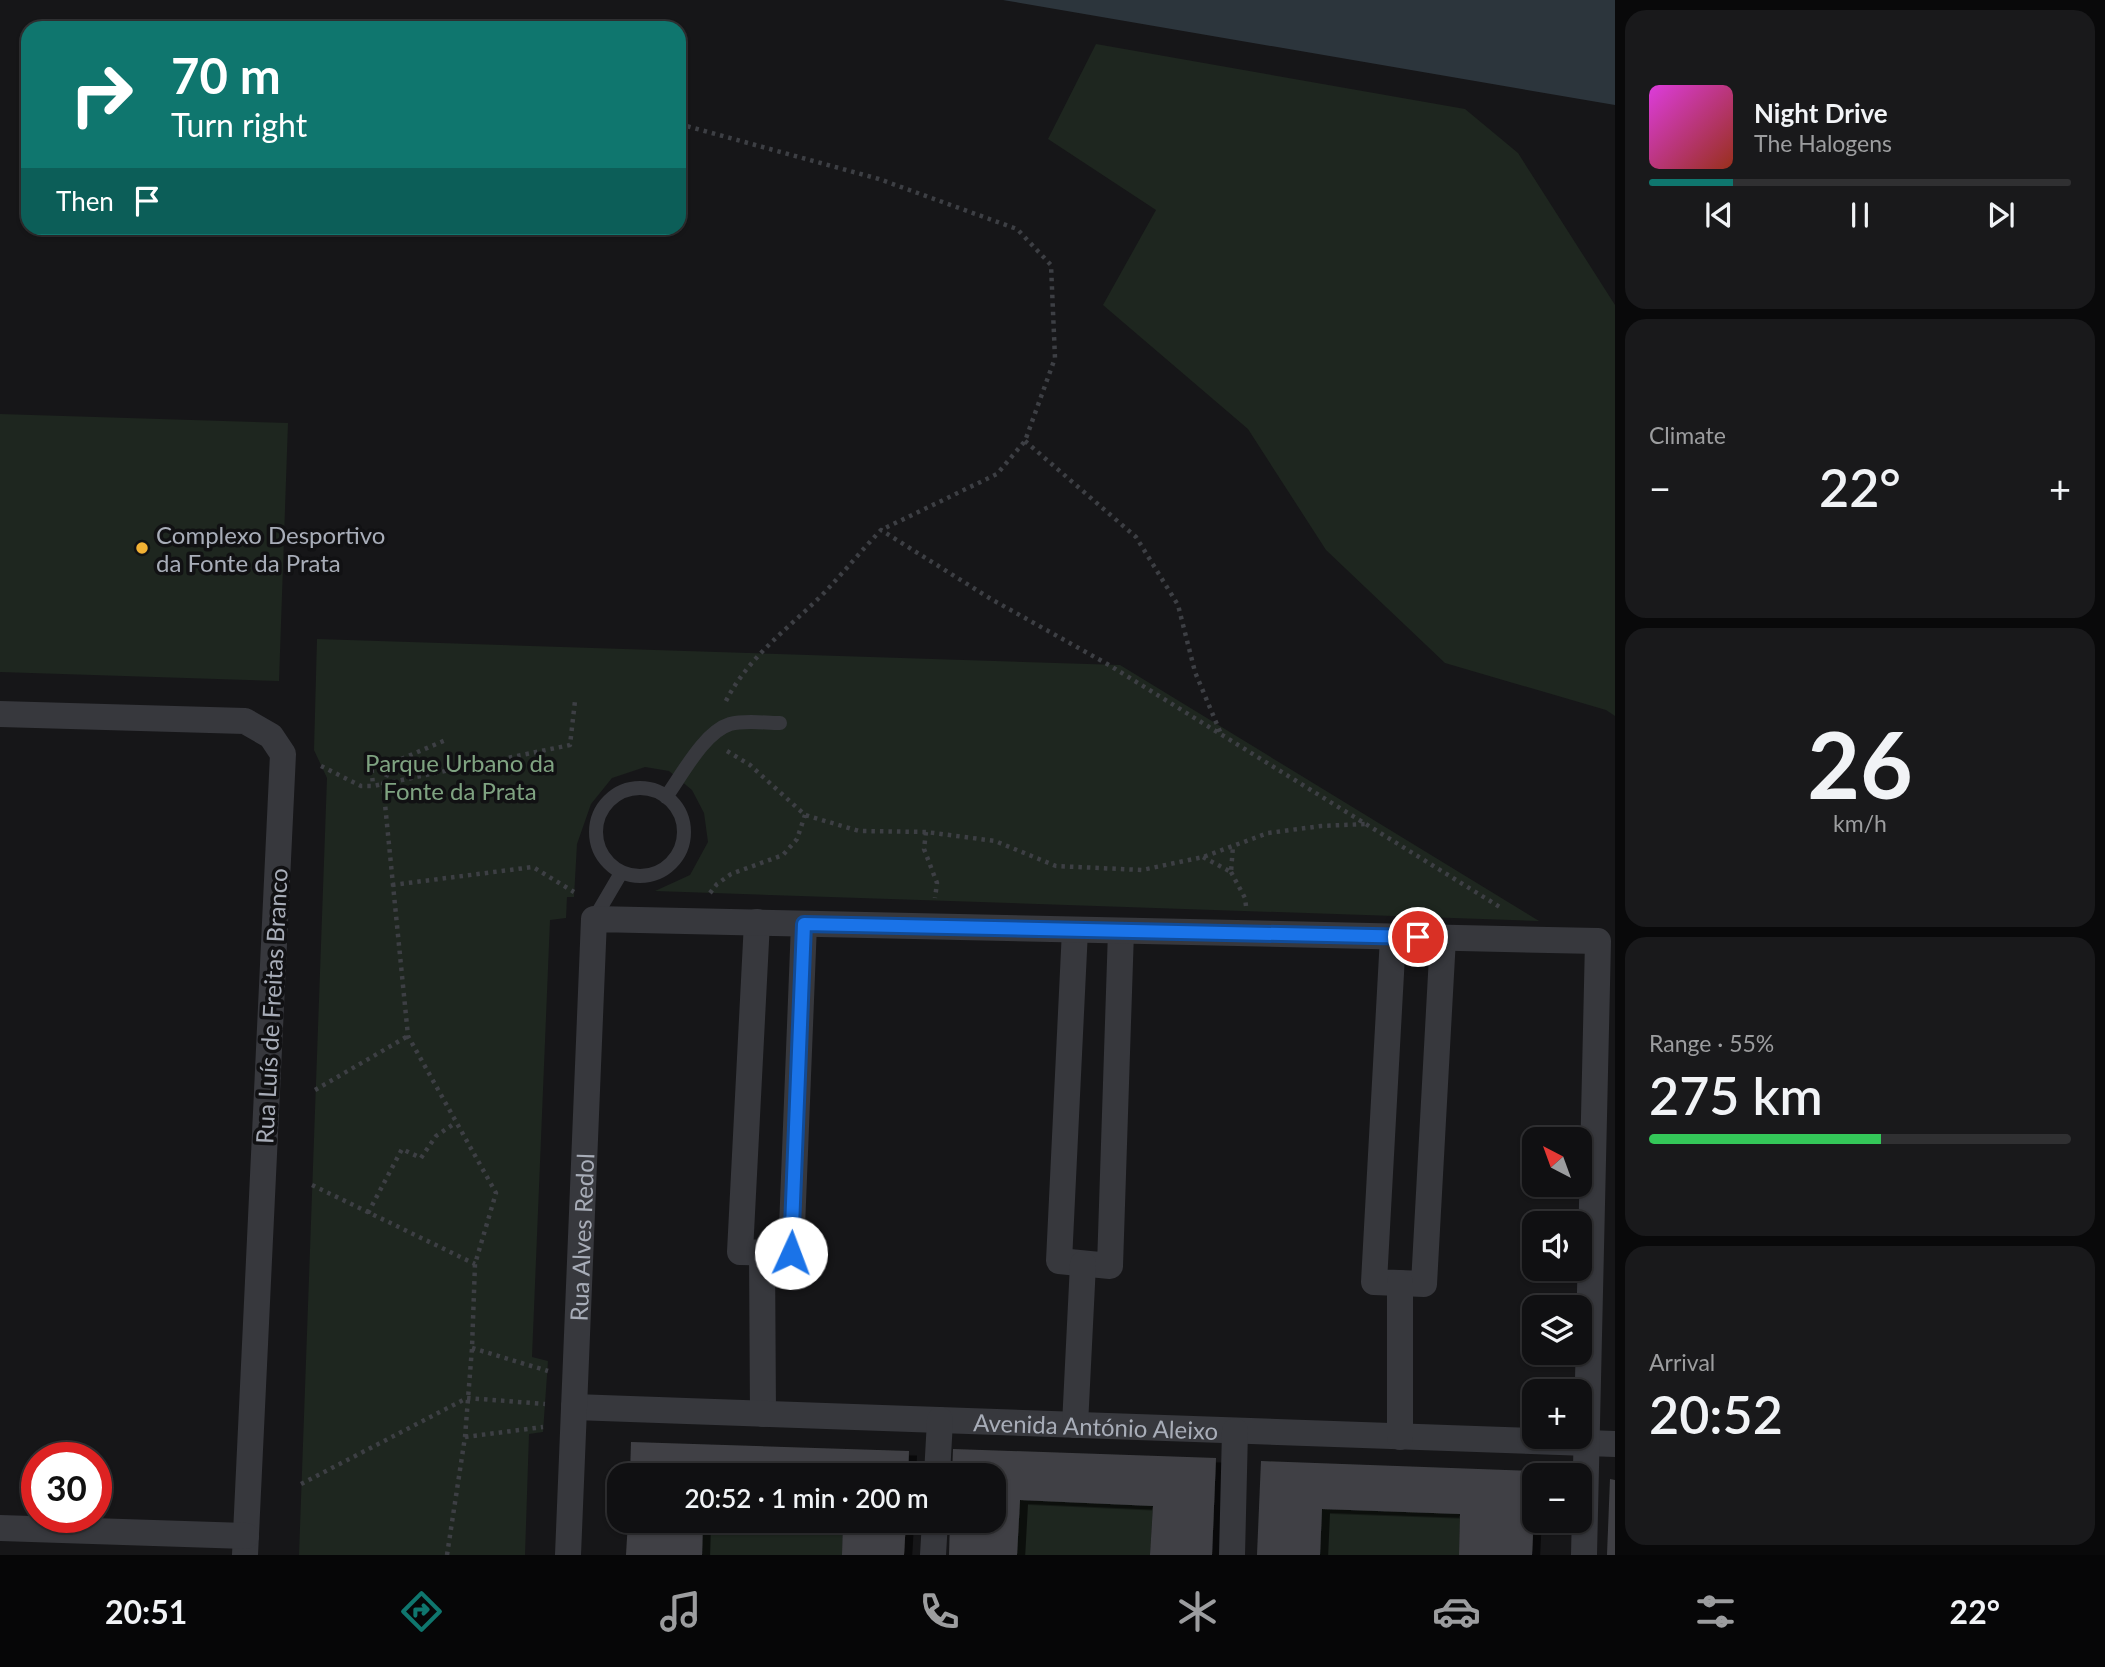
<!DOCTYPE html>
<meta charset="utf-8">
<style>
body{margin:0;font-family:Lato,sans-serif;background:#19191b;color:#f1f3f6;height:100vh;display:flex;flex-direction:column;font-size:26px;white-space:nowrap}
*{box-sizing:border-box;margin:0}
p{font-size:23px;color:#9c9d9f}
.icon{flex:none;width:38px;height:38px;fill:none;stroke:currentColor;stroke-width:2;stroke-linecap:round;stroke-linejoin:round}
.map{position:relative;flex:1;overflow:hidden}
.details{display:flex;flex-direction:column;gap:10px;padding:10px;background:#09090a;width:490px}
.details>*{flex:none}
.top-card{position:absolute;left:21px;top:21px;width:665px;height:214px;border-radius:21px;box-shadow:0 2px 5px #0004,0 0 0 2px #303032;background:#0f766e;color:#fff;overflow:hidden}
.needle{width:46px;rotate:319deg}
.buttons{position:absolute;left:1522px;top:1127px;display:grid;gap:14px}
.buttons a{display:grid;place-items:center;width:70px;height:70px;border-radius:14px;background:#101012;box-shadow:0 2px 5px #0004,0 0 0 2px #303032;font-size:35px}
.speed{position:absolute;left:21px;top:1442px;display:flex;gap:14px;font-size:35px;font-weight:700;text-align:center}
.speed>*{display:grid;place-content:center;width:91px;height:91px;border-radius:50%;background:#101012;box-shadow:0 2px 5px #0004,0 0 0 2px #303032;line-height:1}
.speed .limit{border:10px solid #d22;background:#fff;color:#111}
.pin{position:absolute;display:grid;place-items:center;width:60px;height:60px;color:#fff;margin:-30px;border:4px solid #fff;border-radius:50%;box-shadow:0 2px 7px #0007}
.me{position:absolute;width:77px;margin:-38px;rotate:2deg;stroke-linejoin:round;filter:drop-shadow(0 0 5px #0008)}
.turn{display:flex;align-items:center;gap:24px;height:147px;padding:0 35px;font-size:32px}
.turn .icon{width:91px;height:91px;stroke-width:2.5}
.turn b{display:block;font-size:49px;line-height:60px}
.then{display:flex;align-items:center;height:66px;padding:0 35px;background:#0003;gap:14px;font-size:26px}
.big{font-size:52px;font-weight:600;line-height:1.1}
.details .tile{flex:1;display:flex;flex-direction:column;justify-content:center;gap:10px;min-width:0;padding:0 24px;border-radius:21px;background:#19191b}
.details .dial{align-items:center;gap:0}
.dial b{font-size:91px;line-height:1}
.song{display:flex;align-items:center;gap:21px}
.cover{width:84px;height:84px;border-radius:10px;background:linear-gradient(135deg,hsl(300 70% 55%),hsl(10 70% 35%))}
.played{height:7px;border-radius:4px;background:linear-gradient(90deg,#0f766e 20%,#303032 20%)}
.keys{display:flex;justify-content:space-around;direction:ltr}
.heat{display:flex;justify-content:space-between;align-items:center;font-size:38px;direction:ltr}
.charge{height:10px;border-radius:5px;background:linear-gradient(90deg,#34c759 55%,#303032 0)}
.trip{position:absolute;left:607px;top:1463px;width:399px;height:70px;border-radius:21px;background:#101012;box-shadow:0 2px 5px #0004,0 0 0 2px #303032;font-weight:600;line-height:70px;text-align:center}
.dock{display:flex;height:112px;justify-content:space-around;align-items:center;background:#060607;color:#9c9d9f}
.dock .icon{width:49px;height:49px}
.dock .selected{color:#0f766e}
.dock b{font-size:32px;color:#f1f3f6}
main{display:flex;flex:1;min-height:0}
.map>svg:first-child{display:block}
</style>
<main>
<div class="map">
<svg width="1615" height="1555" viewBox="0 0 1615 1555">
<defs>
<filter id="shadow"><feDropShadow dx="8" dy="4.5" stdDeviation="0" flood-color="#0009"/></filter>
</defs>
<rect width="100%" height="100%" fill="#161618"/>
<path fill="#1e261f" d="M 1096,44 L 1465,109 L 1518,153 L 1615,305 L 1615,716 L 1606,710 L 1445,663 L 1326,550 L 1248,429 L 1103,305 L 1156,210 L 1048,139 Z
M 0,414 L 288,423 L 279,681 L 0,672 Z
M 317,639 L 1120,665 L 1539,921 L 655,891 L 690,875 L 708,842 L 704,813 L 692,790 L 669,771 L 645,767 L 612,778 L 591,804 L 577,844 L 574,897 L 567,897 L 566,918 L 550,920 L 532,1357 L 548,1361 L 543,1432 L 529,1434 L 525,1555 L 299,1555 L 327,778 L 314,750 Z
M 1020,1500 L 1153,1506 L 1150,1555 L 1017,1555 Z
M 1322,1509 L 1460,1514 L 1459,1555 L 1320,1555 Z
M 703,1521 L 843,1521 L 842,1555 L 702,1555 Z"/>
<path fill="#2c353c" d="M 1003,0 L 1615,0 L 1615,105 Z"/>
<path fill="#404145" filter="url(#shadow)" d="M 631,1442 L 909,1451 L 908,1475 L 630,1475 Z
M 953,1449 L 1216,1458 L 1212,1555 L 1150,1555 L 1153,1506 L 1020,1500 L 1017,1555 L 949,1555 L 950,1521 L 994,1521 L 994,1475 L 952,1475 Z
M 1261,1461 L 1536,1471 L 1532,1555 L 1459,1555 L 1460,1514 L 1322,1509 L 1320,1555 L 1257,1555 Z
M 1610,1479 L 1615,1480 L 1615,1555 L 1607,1555 Z
M 628,1521 L 703,1521 L 702,1555 L 626,1555 Z
M 843,1521 L 906,1521 L 904,1555 L 842,1555 Z"/>
<g fill="none" stroke-linecap="round" stroke-linejoin="round">
<path stroke="#3d3f44" stroke-width="4.5" stroke-dasharray="3.5 5" stroke-linecap="butt" d="M 679,124 L 879,179 L 1017,229 L 1051,265 L 1055,358 L 1025,441 L 997,474 L 881,530
M 1025,441 L 1136,537 L 1178,605 L 1195,672 L 1221,734
M 726,701 C 748,657 789,628 823,594 C 843,573 861,551 881,530 L 991,599 L 1109,665 L 1503,909
M 727,751 L 750,765 L 805,815 L 859,831 L 926,832 L 995,841 L 1056,866 L 1142,870 L 1203,857 L 1268,833 L 1321,826 L 1367,824
M 371,761 L 373,786
M 321,766 L 361,786 L 373,786 L 570,745 L 575,701
M 926,832 L 924,849 L 937,883 L 935,898
M 1203,857 L 1231,872 L 1233,846
M 1231,872 L 1245,898 L 1246,906
M 392,885 L 533,867 L 574,892
M 710,893 L 717,884 L 731,874 L 783,855 L 797,839 L 805,815
M 315,1090 L 408,1036
M 312,1185 L 475,1264
M 368,1213 L 402,1149 L 421,1158 L 436,1136 L 455,1123
M 472,1348 L 548,1371
M 465,1437 L 543,1427
M 301,1484 L 467,1398 L 545,1404
M 447,1555 L 465,1437 L 472,1348 L 475,1264 L 496,1193 L 408,1036 L 383,784 L 392,763 L 448,739"/>
<path stroke="#37383d" stroke-width="14" d="M596 832a44 44 0 1 1 88 0a44 44 0 1 1-88 0Z
M 666,797 C 682,775 704,732 730,724 C 745,720 765,723 780,723
M 594,919 L 621,873"/>
<g stroke="#37383d" stroke-width="26">
<path d="M 0,714 L 245,721 L 271,736 L 283,754 L 245,1555"/>
<path d="M 757,922 L 740,1252 L 791,1253 L 804,924"/>
<path d="M 1075,930 L 1059,1261 L 1110,1266 L 1121,931"/>
<path d="M 1393,937 L 1374,1282 L 1424,1284 L 1443,938"/>
<path d="M 762,1253 L 763,1414"/>
<path id="s1" d="M 574,1407 L 1615,1444"/>
<path d="M 1075,1425 L 1083,1264"/>
<path d="M 1400,1437 L 1400,1283"/>
<path d="M 937,1475 L 940,1420"/>
<path d="M 0,1528 L 246,1536"/>
<path id="s2" d="M 568,1555 L 594,919 L 1598,941 L 1584,1555"/>
<path d="M 933,1555 L 935,1521"/>
<path d="M 1232,1555 L 1235,1431"/>
</g>
</g>
<g fill="none" stroke-linecap="round" stroke-linejoin="round">
<defs>
<path id="route" d="M 791,1253 L 804,924 L 1418,937"/>
</defs>
<use href="#route" stroke="#114b97" stroke-width="18"/>
<use href="#route" stroke="#1a73e8" stroke-width="12"/>
</g>
<circle fill="#f2b134" stroke="#111113" stroke-width="2.5" cx="142" cy="548" r="7"/>
<g text-anchor="middle" dominant-baseline="central" stroke-width="7" stroke-linejoin="round" paint-order="stroke">
<g font-size="24" fill="#a8adb8" stroke="#111113" text-anchor="start">
<text x="156" y="534">Complexo Desportivo<tspan x="156" dy="28">da Fonte da Prata</tspan></text>
</g>
<g font-size="24" fill="#7fa381" stroke="#111113">
<text x="460" y="762">Parque Urbano da<tspan x="460" dy="28">Fonte da Prata</tspan></text>
</g>
<g font-size="24" fill="#a8adb8" stroke="#111113">
<text transform="translate(271 1006) rotate(-87)">Rua Luís de Freitas Branco</text>
<text stroke="none"><textPath href="#s2" startOffset="318">Rua Alves Redol</textPath></text>
<text stroke="none"><textPath href="#s1" startOffset="522">Avenida António Aleixo</textPath></text>
</g>
</g>
</svg>
<div class="buttons">
<a><svg class="needle" viewBox="-14 -14 28 28"><path d="M0-13l5 13h-10z" fill="#e53935"/><path d="M0 13l5-13h-10z" fill="#9c9d9f"/></svg></a>
<a><svg class="icon" aria-label="sound" viewBox="0 0 24 24"><path d="M4 9h4l5-4v14l-5-4H4zM17 9q2 3 0 6"/></svg></a>
<a><svg class="icon" aria-label="layers" viewBox="0 0 24 24"><path d="M12 4l9 5-9 5-9-5zM3 14l9 5 9-5"/></svg></a>
<a>+</a>
<a>−</a>
</div>
<div class="speed"><div class="limit">30</div></div>
<div class="pin" style="left:1418px;top:937px;background:#d93025"><svg class="icon" aria-label="arrive" viewBox="0 0 24 24"><path d="M6 21V4h12l-3 4 3 4H6"/></svg></div>
<svg class="me" style="left:791px;top:1253px" viewBox="-20 -20 40 40"><circle r="19" fill="#fff"/><path d="M0-13L10 11 0 6-10 11z" fill="#1a73e8"/></svg>
<div class="trip">20:52 · 1 min · 200 m</div>
<div class="top-card">
<div class="turn"><svg class="icon" aria-label="right" viewBox="0 0 24 24"><path d="M7 20v-9h11M14 6l5 5-5 5"/></svg><div><b>70 m</b>Turn right</div></div>
<div class="then">Then<svg class="icon" aria-label="arrive" viewBox="0 0 24 24"><path d="M6 21V4h12l-3 4 3 4H6"/></svg></div>
</div>
</div>
<section class="details">
<div class="tile">
<div class="song"><i class="cover"></i><div><b>Night Drive</b><p>The Halogens</p></div></div>
<div class="played"></div>
<div class="keys"><svg class="icon" aria-label="previous" viewBox="0 0 24 24"><path d="M18 5L8 12l10 7zM5 5v14"/></svg><svg class="icon" aria-label="pause" viewBox="0 0 24 24"><path d="M8 5v14M16 5v14"/></svg><svg class="icon" aria-label="next" viewBox="0 0 24 24"><path d="M6 5l10 7-10 7zM19 5v14"/></svg></div>
</div>
<div class="tile"><p>Climate</p>
<div class="heat"><a>−</a><b class="big">22°</b><a>+</a></div>
</div>
<div class="tile dial"><b>26</b><p>km/h</p></div>
<div class="tile"><p>Range · 55%</p><b class="big">275 km</b><div class="charge"></div></div>
<div class="tile"><p>Arrival</p><b class="big">20:52</b></div>
</section>
</main>
<nav class="dock">
<b>20:51</b>
<svg class="icon selected" aria-label="directions" viewBox="0 0 24 24"><path d="M12 3l9 9-9 9-9-9zM9 14v-3h6M13 9l2 2-2 2"/></svg>
<svg class="icon" aria-label="music" viewBox="0 0 24 24"><path d="M9 18V5l10-2v13"/><circle cx="6" cy="18" r="3"/><circle cx="16" cy="16" r="3"/></svg>
<svg class="icon" aria-label="phone" viewBox="0 0 24 24"><path d="M5 4h4l2 5-3 2q2 4 5 5l2-3 5 2v4C11 20 4 13 5 4z"/></svg>
<svg class="icon" aria-label="climate" viewBox="0 0 24 24"><path d="M12 3v18M4 7l16 10M4 17L20 7"/></svg>
<svg class="icon" aria-label="car" viewBox="0 0 24 24"><path d="M5 17H2v-5l4-1 3-4h7l3 4 3 1v5h-3M9 17h6M6 11h13"/><circle cx="7" cy="17" r="2"/><circle cx="17" cy="17" r="2"/></svg>
<svg class="icon" aria-label="filters" viewBox="0 0 24 24"><path d="M4 7h16M4 17h16"/><circle cx="9" cy="7" r="2"/><circle cx="15" cy="17" r="2"/></svg>
<b>22°</b>
</nav>
